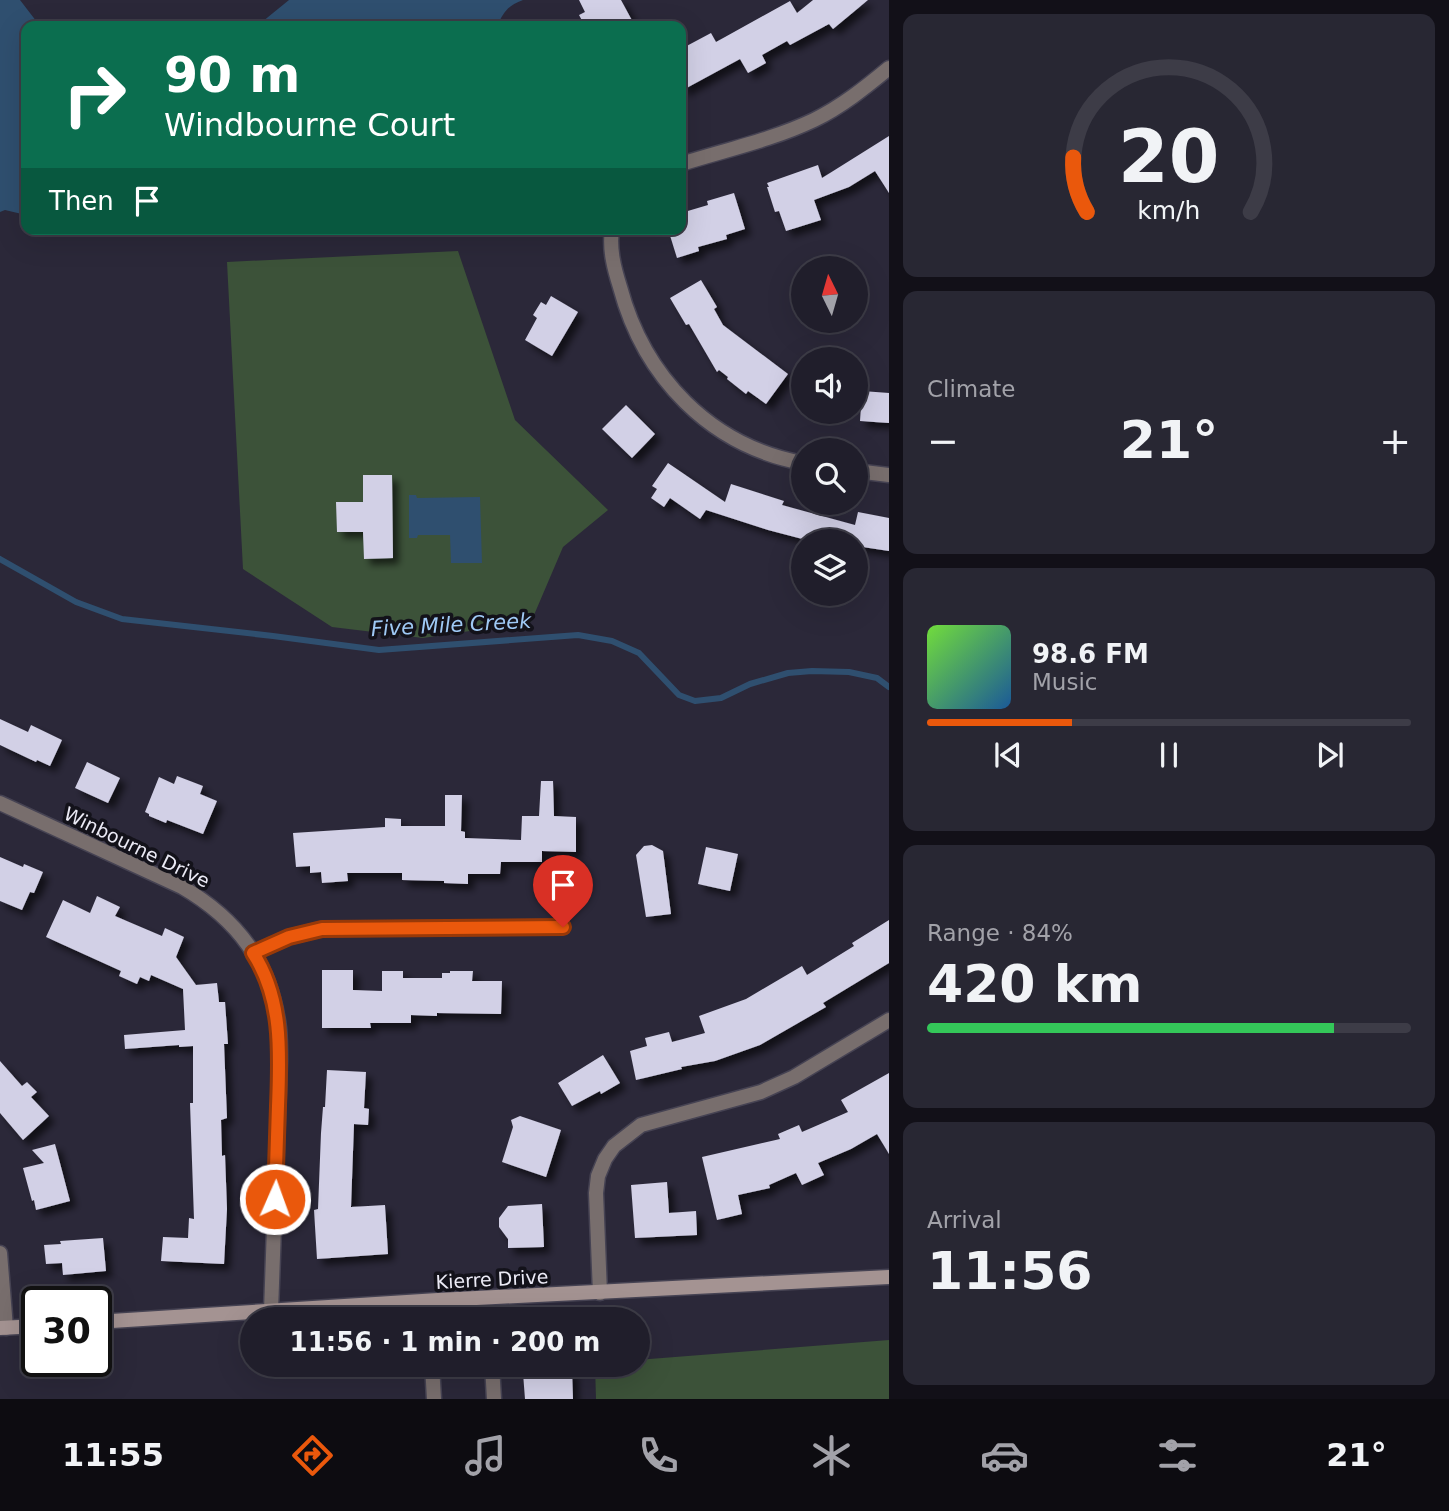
<!DOCTYPE html>
<meta charset="utf-8">
<style>
body{margin:0;font-family:"DejaVu Sans",sans-serif;background:#282733;color:#f1f3f6;height:100vh;display:flex;flex-direction:column;font-size:26px;white-space:nowrap}
*{box-sizing:border-box;margin:0}
p{font-size:23px;color:#a2a2a9}
.icon{flex:none;width:38px;height:38px;fill:none;stroke:currentColor;stroke-width:2;stroke-linecap:round;stroke-linejoin:round}
.map{position:relative;flex:1;overflow:hidden}
.sheet{display:flex;flex-direction:column;gap:14px;padding:14px;background:#121018;width:560px}
.sheet>*{flex:none}
.guide{position:absolute;left:21px;top:21px;width:665px;height:214px;border-radius:14px;box-shadow:0 7px 28px #0002,0 0 0 2px #3d3c47;background:#0b6e4f;color:#fff;overflow:hidden}
.needle{width:46px;rotate:355deg}
.tools{position:absolute;left:791px;top:256px;display:grid;gap:14px}
.tools a{display:grid;place-items:center;width:77px;height:77px;border-radius:50%;background:#201e2b;box-shadow:0 7px 28px #0002,0 0 0 2px #3d3c47;font-size:35px}
.speed{position:absolute;left:21px;top:1286px;display:flex;gap:14px;font-size:35px;font-weight:700;text-align:center}
.speed>*{display:grid;place-content:center;width:91px;height:91px;border-radius:50%;background:#201e2b;box-shadow:0 7px 28px #0002,0 0 0 2px #3d3c47;line-height:1}
.speed .limit{border:4px solid #111;border-radius:10px;background:#fff;color:#111}
.pin{position:absolute;display:grid;place-items:center;width:60px;height:60px;color:#fff;margin:-72px -30px;border-radius:50% 50% 50% 0;rotate:-45deg;box-shadow:0 0 7px #0007}
.pin .icon{rotate:45deg}
.me{position:absolute;width:77px;margin:-38px;rotate:2deg;stroke-linejoin:round;filter:drop-shadow(0 0 5px #0008)}
.turn{display:flex;align-items:center;gap:24px;height:147px;padding:0 28px;font-size:32px}
.turn .icon{width:91px;height:91px;stroke-width:2.5}
.turn b{display:block;font-size:49px;line-height:60px}
.then{display:flex;align-items:center;height:66px;padding:0 28px;background:#0003;gap:14px;font-size:26px}
.big{font-size:52px;font-weight:700;line-height:1.1}
.sheet .card{flex:1;display:flex;flex-direction:column;justify-content:center;gap:10px;min-width:0;padding:0 24px;border-radius:14px;background:#282733}
.sheet .dial{align-items:center;gap:0}
.dial svg{height:182px;overflow:visible;fill:none;stroke:#3d3c47;stroke-width:7;stroke-linecap:round;text-anchor:middle}
.dial text{fill:#f1f3f6;stroke:none}
.song{display:flex;align-items:center;gap:21px}
.cover{width:84px;height:84px;border-radius:10px;background:linear-gradient(135deg,hsl(100 70% 55%),hsl(210 70% 35%))}
.played{height:7px;border-radius:4px;background:linear-gradient(90deg,#ea580c 30%,#3d3c47 30%)}
.keys{display:flex;justify-content:space-around;direction:ltr}
.heat{display:flex;justify-content:space-between;align-items:center;font-size:38px;direction:ltr}
.charge{height:10px;border-radius:5px;background:linear-gradient(90deg,#34c759 84%,#3d3c47 0)}
.trip{position:absolute;left:240px;top:1307px;width:410px;height:70px;border-radius:35px;background:#201e2b;box-shadow:0 7px 28px #0002,0 0 0 2px #3d3c47;font-weight:700;line-height:70px;text-align:center}
.menu{display:flex;height:112px;justify-content:space-around;align-items:center;background:#0d0c11;color:#a2a2a9}
.menu .icon{width:49px;height:49px}
.menu .active{color:#ea580c}
.menu b{font-size:32px;color:#f1f3f6}
main{display:flex;flex:1;min-height:0}
.map>svg:first-child{display:block}
</style>
<main>
<div class="map">
<svg width="889" height="1399" viewBox="0 0 889 1399">
<defs>
<filter id="shadow"><feDropShadow dx="6" dy="6" stdDeviation="3.5" flood-color="#0009"/></filter>
</defs>
<rect width="100%" height="100%" fill="#2b2839"/>
<path fill="#3c5239" d="M 458,251 L 515,420 L 608,510 L 563,547 L 531,622 L 423,638 L 332,627 L 243,569 L 227,262 Z
M 889,1340 L 889,1399 L 596,1399 L 595,1365 L 637,1365 L 637,1360 Z"/>
<path fill="#2f4f6f" d="M 0,0 L 20,0 L 40,26 L 26,26 L 26,215 L 5,210 L 0,212 Z
M 289,0 L 523,0 C 507,6 504,12 497,26 L 257,26 Z
M 409,495 L 416,495 L 417,498 L 480,497 L 482,563 L 451,563 L 450,535 L 418,535 L 417,538 L 409,538 Z"/>
<g fill="none" stroke-linecap="round" stroke-linejoin="round">
<path stroke="#2f4f6f" stroke-width="6" d="M 0,559 L 76,602 L 122,619 L 273,636 L 379,650 L 578,635 L 612,641 L 639,653 L 679,695 L 695,701 L 721,698 L 750,684 L 788,673 L 812,671 L 849,672 L 877,678 L 889,687"/>
</g>
<path fill="#d2d0e6" filter="url(#shadow)" d="M 579,0 L 621,0 L 635,26 L 585,26 L 579,15 L 585,12 Z
M 813,0 L 868,0 L 833,29 L 829,24 L 790,45 L 787,41 L 762,55 L 766,63 L 748,73 L 740,59 L 681,91 L 681,49 L 711,33 L 716,42 L 790,1 L 797,13 Z
M 889,136 L 889,193 L 875,171 L 849,187 L 814,200 L 821,220 L 786,231 L 779,211 L 775,212 L 767,187 L 769,187 L 767,183 L 818,165 L 822,178 Z
M 734,193 L 745,229 L 726,235 L 727,239 L 698,247 L 699,251 L 677,258 L 668,229 L 681,229 L 681,213 L 708,205 L 707,201 Z
M 701,280 L 717,307 L 714,309 L 723,325 L 788,374 L 766,404 L 748,391 L 746,394 L 727,379 L 728,377 L 719,370 L 717,372 L 689,324 L 686,325 L 670,298 Z
M 551,296 L 578,312 L 552,356 L 525,340 L 537,318 L 533,315 L 541,302 L 546,305 Z
M 862,391 L 889,393 L 889,423 L 860,421 Z
M 626,405 L 655,434 L 632,458 L 602,429 Z
M 668,463 L 725,502 L 731,484 L 784,501 L 782,505 L 855,525 L 858,512 L 889,518 L 889,551 L 856,546 L 856,541 L 810,541 L 768,530 L 706,510 L 700,519 L 670,498 L 664,507 L 651,498 L 657,489 L 652,486 Z
M 363,475 L 392,475 L 393,558 L 364,559 L 363,532 L 337,532 L 336,502 L 363,502 Z
M 0,719 L 28,732 L 31,725 L 62,740 L 50,766 L 37,760 L 36,762 L 0,745 Z
M 87,762 L 120,778 L 108,803 L 75,788 Z
M 177,776 L 203,786 L 200,794 L 217,801 L 203,834 L 167,820 L 166,823 L 149,816 L 149,814 L 145,812 L 159,777 L 174,784 Z
M 541,781 L 553,781 L 554,816 L 576,817 L 576,852 L 542,851 L 542,862 L 501,862 L 500,874 L 468,874 L 468,884 L 444,883 L 444,881 L 402,880 L 402,873 L 347,873 L 348,881 L 322,883 L 321,872 L 310,873 L 310,866 L 296,867 L 293,833 L 385,827 L 385,818 L 401,819 L 401,826 L 445,826 L 445,795 L 462,795 L 461,831 L 465,832 L 465,838 L 521,840 L 522,816 L 539,816 Z
M 652,845 L 663,851 L 671,914 L 646,917 L 636,855 L 644,846 Z
M 706,847 L 738,854 L 730,891 L 698,884 Z
M 0,857 L 23,867 L 24,864 L 43,872 L 34,893 L 30,892 L 22,910 L 0,901 Z
M 97,896 L 120,907 L 115,916 L 162,936 L 165,928 L 184,937 L 176,957 L 196,985 L 217,983 L 219,1002 L 225,1002 L 228,1044 L 224,1044 L 227,1118 L 221,1120 L 222,1156 L 225,1155 L 227,1209 L 224,1264 L 161,1261 L 163,1237 L 188,1238 L 189,1218 L 194,1219 L 190,1103 L 193,1103 L 193,1046 L 179,1047 L 179,1045 L 125,1049 L 124,1035 L 185,1030 L 183,989 L 151,975 L 149,981 L 140,977 L 137,984 L 119,976 L 121,971 L 46,937 L 63,900 L 90,913 Z
M 889,920 L 889,963 L 823,1003 L 826,1007 L 760,1045 L 715,1061 L 681,1067 L 682,1069 L 636,1080 L 630,1051 L 647,1046 L 645,1038 L 669,1032 L 672,1042 L 705,1033 L 699,1016 L 746,999 L 802,966 L 807,975 L 854,946 L 852,943 Z
M 322,970 L 353,970 L 353,990 L 382,991 L 382,971 L 403,971 L 403,978 L 442,978 L 442,973 L 450,973 L 450,971 L 473,971 L 472,981 L 502,981 L 501,1014 L 437,1013 L 437,1016 L 411,1015 L 411,1023 L 370,1023 L 371,1028 L 322,1028 Z
M 603,1055 L 620,1083 L 601,1094 L 600,1091 L 572,1106 L 558,1083 Z
M 0,1061 L 22,1086 L 27,1082 L 37,1092 L 31,1097 L 49,1116 L 23,1140 L 0,1113 Z
M 327,1070 L 366,1072 L 364,1108 L 369,1109 L 368,1125 L 354,1124 L 351,1207 L 385,1205 L 388,1254 L 317,1259 L 314,1210 L 318,1209 L 321,1133 L 323,1107 L 325,1107 Z
M 889,1073 L 889,1154 L 877,1134 L 851,1149 L 818,1163 L 824,1175 L 802,1185 L 796,1173 L 769,1185 L 770,1188 L 738,1195 L 742,1214 L 717,1220 L 702,1157 L 780,1139 L 778,1134 L 799,1125 L 802,1132 L 848,1112 L 841,1100 Z
M 520,1116 L 561,1130 L 546,1177 L 502,1162 L 513,1127 L 511,1120 Z
M 55,1144 L 70,1201 L 36,1210 L 34,1200 L 32,1201 L 23,1168 L 44,1163 L 32,1150 Z
M 667,1182 L 669,1213 L 696,1211 L 697,1235 L 635,1238 L 631,1185 Z
M 542,1204 L 544,1247 L 508,1248 L 508,1239 L 499,1227 L 499,1218 L 508,1206 Z
M 103,1238 L 106,1271 L 63,1275 L 62,1263 L 46,1264 L 44,1245 L 61,1244 L 60,1241 Z
M 572,1370 L 573,1399 L 525,1399 L 523,1373 Z"/>
<g fill="none" stroke-linecap="round" stroke-linejoin="round">
<defs>
<path id="street" d="M 681,164 C 725,150 772,140 814,120 C 841,107 866,87 889,68
M 612,229 C 609,249 614,268 620,287 C 644,377 710,446 803,463
M 856,471 L 889,475
M 0,803 L 182,887 C 237,919 271,963 279,1028 C 280,1038 280,1050 280,1060 L 271,1311
M 253,953 L 289,937 L 322,929 L 563,927
M 0,1253 L 6,1328
M 600,1293 L 596,1193 L 598,1176 L 605,1159 L 614,1146 L 641,1125 L 761,1092 L 794,1077 L 889,1020
M 432,1365 L 434,1399
M 492,1365 L 494,1399"/>
<path id="secondary" d="M 96,1322 L 438,1300 L 889,1277
M 0,1328 L 37,1326"/>
</defs>
<use href="#street" stroke="#464353" stroke-width="17"/>
<use href="#secondary" stroke="#464353" stroke-width="17"/>
<use href="#street" stroke="#786e6d" stroke-width="14"/>
<use href="#secondary" stroke="#a49392" stroke-width="14"/>
</g>
<g fill="none" stroke-linecap="round" stroke-linejoin="round">
<defs>
<path id="route" d="M 275,1199 C 276,1168 277,1137 278,1106 C 280,1054 283,999 253,953 L 289,937 L 322,929 L 563,927"/>
</defs>
<use href="#route" stroke="#983908" stroke-width="18"/>
<use href="#route" stroke="#ea580c" stroke-width="12"/>
</g>
<g text-anchor="middle" dominant-baseline="central" stroke-width="7" stroke-linejoin="round" paint-order="stroke">
<g font-size="19" fill="#ebeaf5" stroke="#13121a">
<text transform="translate(137 847) rotate(26)">Winbourne Drive</text>
<text transform="translate(492 1279) rotate(-3)">Kierre Drive</text>
</g>
<g font-size="21" font-style="italic" fill="#9fc9f5" stroke="#13121a">
<text transform="translate(451 625) rotate(-3)">Five Mile Creek</text>
</g>
</g>
</svg>
<div class="tools">
<a><svg class="needle" viewBox="-14 -14 28 28"><path d="M0-13l5 13h-10z" fill="#e53935"/><path d="M0 13l5-13h-10z" fill="#a2a2a9"/></svg></a>
<a><svg class="icon" aria-label="sound" viewBox="0 0 24 24"><path d="M4 9h4l5-4v14l-5-4H4zM17 9q2 3 0 6"/></svg></a>
<a><svg class="icon" aria-label="search" viewBox="0 0 24 24"><circle cx="10" cy="10" r="6"/><path d="M15 15l6 6"/></svg></a>
<a><svg class="icon" aria-label="layers" viewBox="0 0 24 24"><path d="M12 4l9 5-9 5-9-5zM3 14l9 5 9-5"/></svg></a>
</div>
<div class="speed"><div class="limit">30</div></div>
<div class="pin" style="left:563px;top:927px;background:#d93025"><svg class="icon" aria-label="arrive" viewBox="0 0 24 24"><path d="M6 21V4h12l-3 4 3 4H6"/></svg></div>
<svg class="me" style="left:275px;top:1199px" viewBox="-20 -20 40 40"><circle r="17" fill="#ea580c" stroke="#fff" stroke-width="3"/><path d="M0-11L8 9 0 5-8 9z" fill="#fff"/></svg>
<div class="trip">11:56 · 1 min · 200 m</div>
<div class="guide">
<div class="turn"><svg class="icon" aria-label="right" viewBox="0 0 24 24"><path d="M7 20v-9h11M14 6l5 5-5 5"/></svg><div><b>90 m</b>Windbourne Court</div></div>
<div class="then">Then<svg class="icon" aria-label="arrive" viewBox="0 0 24 24"><path d="M6 21V4h12l-3 4 3 4H6"/></svg></div>
</div>
</div>
<section class="sheet">
<div class="card dial"><svg viewBox="0 0 100 80">
<path d="M14 69A42 42 0 1 1 86 69"/>
<path d="M14 69A42 42 0 0 1 8 45" stroke="#ea580c"/>
<text x="50" y="56" font-size="32" font-weight="700">20</text>
<text x="50" y="72" font-size="11">km/h</text>
</svg></div>
<div class="card"><p>Climate</p>
<div class="heat"><a>−</a><b class="big">21°</b><a>+</a></div>
</div>
<div class="card">
<div class="song"><i class="cover"></i><div><b>98.6 FM</b><p>Music</p></div></div>
<div class="played"></div>
<div class="keys"><svg class="icon" aria-label="previous" viewBox="0 0 24 24"><path d="M18 5L8 12l10 7zM5 5v14"/></svg><svg class="icon" aria-label="pause" viewBox="0 0 24 24"><path d="M8 5v14M16 5v14"/></svg><svg class="icon" aria-label="next" viewBox="0 0 24 24"><path d="M6 5l10 7-10 7zM19 5v14"/></svg></div>
</div>
<div class="card"><p>Range · 84%</p><b class="big">420 km</b><div class="charge"></div></div>
<div class="card"><p>Arrival</p><b class="big">11:56</b></div>
</section>
</main>
<nav class="menu">
<b>11:55</b>
<svg class="icon active" aria-label="directions" viewBox="0 0 24 24"><path d="M12 3l9 9-9 9-9-9zM9 14v-3h6M13 9l2 2-2 2"/></svg>
<svg class="icon" aria-label="music" viewBox="0 0 24 24"><path d="M9 18V5l10-2v13"/><circle cx="6" cy="18" r="3"/><circle cx="16" cy="16" r="3"/></svg>
<svg class="icon" aria-label="phone" viewBox="0 0 24 24"><path d="M5 4h4l2 5-3 2q2 4 5 5l2-3 5 2v4C11 20 4 13 5 4z"/></svg>
<svg class="icon" aria-label="climate" viewBox="0 0 24 24"><path d="M12 3v18M4 7l16 10M4 17L20 7"/></svg>
<svg class="icon" aria-label="car" viewBox="0 0 24 24"><path d="M5 17H2v-5l4-1 3-4h7l3 4 3 1v5h-3M9 17h6M6 11h13"/><circle cx="7" cy="17" r="2"/><circle cx="17" cy="17" r="2"/></svg>
<svg class="icon" aria-label="filters" viewBox="0 0 24 24"><path d="M4 7h16M4 17h16"/><circle cx="9" cy="7" r="2"/><circle cx="15" cy="17" r="2"/></svg>
<b>21°</b>
</nav>
